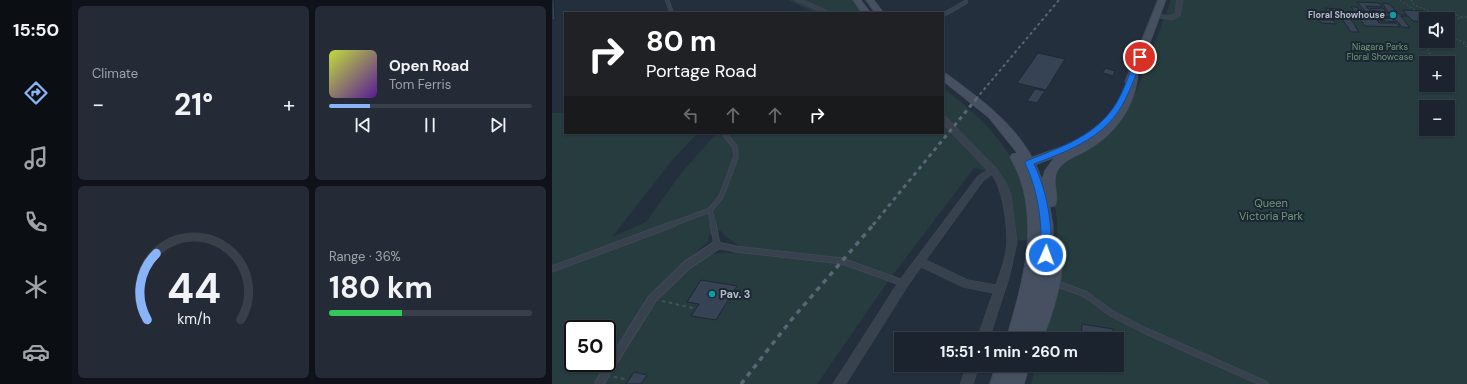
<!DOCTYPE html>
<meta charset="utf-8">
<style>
body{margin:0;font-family:"DM Sans",sans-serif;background:#242b36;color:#f1f3f6;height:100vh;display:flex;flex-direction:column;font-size:15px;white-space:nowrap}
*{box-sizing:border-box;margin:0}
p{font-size:13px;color:#a0a4aa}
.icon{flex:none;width:22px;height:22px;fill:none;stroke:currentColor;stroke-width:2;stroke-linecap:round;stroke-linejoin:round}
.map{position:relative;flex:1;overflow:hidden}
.sheet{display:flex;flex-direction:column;gap:6px;padding:6px;background:#0f1319;width:480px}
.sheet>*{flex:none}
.guide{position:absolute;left:12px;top:12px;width:380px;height:122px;border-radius:0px;box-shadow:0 1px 3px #0004,0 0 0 1px #39404a;background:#202124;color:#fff;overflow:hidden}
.controls{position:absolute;left:867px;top:12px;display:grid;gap:8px}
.controls a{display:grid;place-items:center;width:36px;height:36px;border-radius:0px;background:#1b232e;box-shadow:0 1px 3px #0004,0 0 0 1px #39404a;font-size:20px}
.speed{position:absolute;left:12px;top:320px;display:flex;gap:8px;font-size:20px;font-weight:700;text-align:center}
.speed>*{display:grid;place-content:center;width:52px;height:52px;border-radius:50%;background:#1b232e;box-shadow:0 1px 3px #0004,0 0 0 1px #39404a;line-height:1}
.speed .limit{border:2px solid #111;border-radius:6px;background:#fff;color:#111}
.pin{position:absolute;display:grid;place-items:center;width:34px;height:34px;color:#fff;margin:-17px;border:2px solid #fff;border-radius:50%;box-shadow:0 1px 4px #0007}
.me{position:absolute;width:44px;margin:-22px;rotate:2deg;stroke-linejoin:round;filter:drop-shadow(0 0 3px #0008)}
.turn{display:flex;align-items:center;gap:14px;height:84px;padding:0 16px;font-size:18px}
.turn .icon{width:52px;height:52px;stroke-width:2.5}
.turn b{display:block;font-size:28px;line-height:34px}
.lanes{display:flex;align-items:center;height:38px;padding:0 16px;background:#0003;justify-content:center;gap:20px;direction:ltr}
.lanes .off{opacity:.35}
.big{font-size:30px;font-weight:700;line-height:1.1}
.sheet .widget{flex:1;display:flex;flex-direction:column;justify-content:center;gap:6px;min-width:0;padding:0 14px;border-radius:6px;background:#242b36}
.sheet .dial{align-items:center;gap:0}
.dial svg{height:104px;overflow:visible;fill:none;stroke:#39404a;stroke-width:7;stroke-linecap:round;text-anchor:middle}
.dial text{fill:#f1f3f6;stroke:none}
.song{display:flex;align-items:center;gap:12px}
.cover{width:48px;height:48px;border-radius:6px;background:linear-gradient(135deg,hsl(70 70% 55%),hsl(270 70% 35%))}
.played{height:4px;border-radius:2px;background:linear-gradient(90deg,#8ab4f8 20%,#39404a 20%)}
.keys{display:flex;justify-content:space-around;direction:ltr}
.heat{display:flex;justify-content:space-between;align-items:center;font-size:22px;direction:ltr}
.charge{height:6px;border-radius:3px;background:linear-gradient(90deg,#34c759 36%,#39404a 0)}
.sheet .tiles{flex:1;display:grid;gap:6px;grid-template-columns:repeat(2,1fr)}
.trip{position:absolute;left:342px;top:332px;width:230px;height:40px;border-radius:0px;background:#1b232e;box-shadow:0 1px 3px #0004,0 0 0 1px #39404a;font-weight:700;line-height:40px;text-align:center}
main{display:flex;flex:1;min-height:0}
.tab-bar{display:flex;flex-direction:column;width:72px;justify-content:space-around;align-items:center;background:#0b0e12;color:#a0a4aa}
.tab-bar .icon{width:28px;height:28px}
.tab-bar .on{color:#8ab4f8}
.tab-bar b{font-size:18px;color:#f1f3f6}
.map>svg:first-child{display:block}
</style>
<main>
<nav class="tab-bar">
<b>15:50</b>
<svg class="icon on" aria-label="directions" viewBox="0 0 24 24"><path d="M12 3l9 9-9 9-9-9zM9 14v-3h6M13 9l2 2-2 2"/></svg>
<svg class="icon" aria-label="music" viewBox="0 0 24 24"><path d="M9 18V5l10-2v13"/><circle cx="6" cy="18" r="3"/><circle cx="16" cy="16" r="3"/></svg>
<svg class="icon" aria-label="phone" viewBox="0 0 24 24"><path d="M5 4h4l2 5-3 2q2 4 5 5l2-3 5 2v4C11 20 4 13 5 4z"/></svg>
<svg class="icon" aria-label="climate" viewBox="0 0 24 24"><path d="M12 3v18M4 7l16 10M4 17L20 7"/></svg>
<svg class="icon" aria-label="car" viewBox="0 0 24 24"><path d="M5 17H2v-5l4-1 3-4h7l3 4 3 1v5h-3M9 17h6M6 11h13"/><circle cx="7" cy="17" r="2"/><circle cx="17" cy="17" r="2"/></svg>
</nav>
<section class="sheet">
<div class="tiles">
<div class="widget"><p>Climate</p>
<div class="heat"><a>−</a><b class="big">21°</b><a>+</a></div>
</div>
<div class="widget">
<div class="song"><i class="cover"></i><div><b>Open Road</b><p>Tom Ferris</p></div></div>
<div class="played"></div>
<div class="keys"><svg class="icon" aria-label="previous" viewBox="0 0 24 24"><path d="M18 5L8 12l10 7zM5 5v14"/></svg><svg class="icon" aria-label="pause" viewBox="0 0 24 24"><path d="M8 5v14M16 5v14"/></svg><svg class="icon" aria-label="next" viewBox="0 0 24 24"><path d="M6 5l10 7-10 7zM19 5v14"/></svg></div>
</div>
<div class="widget dial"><svg viewBox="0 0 100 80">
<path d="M14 69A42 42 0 1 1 86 69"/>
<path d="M14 69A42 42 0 0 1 21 18" stroke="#8ab4f8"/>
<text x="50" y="56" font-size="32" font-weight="700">44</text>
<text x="50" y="72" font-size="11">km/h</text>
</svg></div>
<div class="widget"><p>Range · 36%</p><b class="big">180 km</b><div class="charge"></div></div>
</div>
</section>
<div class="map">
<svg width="915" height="384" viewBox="0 0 915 384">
<rect width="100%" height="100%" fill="#242f3e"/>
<path fill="#263c3f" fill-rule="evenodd" d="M 236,0 L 301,0 L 311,13 L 264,13 Z
M 619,0 L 915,0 L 915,384 L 479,384 L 484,365 L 565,365 L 565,339 L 491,339 L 499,308 L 506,263 L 505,219 L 500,191 L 501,172 L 576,108 L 588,82 ZM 874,19 L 896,19 L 896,41 L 874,41 ZM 874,63 L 896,63 L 896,85 L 874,85 ZM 874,107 L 896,107 L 896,129 L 874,129 Z
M 391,88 C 433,120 467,152 477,207 C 479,217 478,229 478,240 L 461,241 L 448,174 L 422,168 L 337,280 L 265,384 L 89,384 L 95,375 L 82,372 L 74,384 L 52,384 C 74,346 116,271 158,255 C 166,252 174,252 182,253 L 186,245 L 173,236 L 168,230 L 157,235 L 156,241 L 95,299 L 55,361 L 55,329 L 21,329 L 21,363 L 54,363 L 41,384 L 0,384 L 0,113 L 13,113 L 13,133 L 146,133 L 121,159 L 60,237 L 94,222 L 130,172 L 165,133 L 391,133 ZM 149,280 L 185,286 L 164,320 L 147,304 L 135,302 Z"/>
<path fill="#364354" stroke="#1f2835" d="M 0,0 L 2,0 L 3,20 L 0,20 Z
M 805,2 L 827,3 L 830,7 L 814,6 L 816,9 L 831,8 L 834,12 L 817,10 L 819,12 L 837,13 L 830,3 L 837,4 L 848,15 L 855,15 L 851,10 L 874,11 L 882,19 L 874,19 L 874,22 L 861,21 L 856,16 L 849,16 L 858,28 L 850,27 L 841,17 L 822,16 L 824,19 L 840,18 L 843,22 L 825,20 L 827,23 L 844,23 L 848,27 L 813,26 L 799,7 L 805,7 L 808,12 L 814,12 Z
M 773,8 L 788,9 L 791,13 L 776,12 Z
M 764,13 L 785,14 L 789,19 L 768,19 Z
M 786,13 L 794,14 L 804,26 L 803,26 L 807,32 L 799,32 Z
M 767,20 L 781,20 L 784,24 L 769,23 Z
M 486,53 L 513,59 L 494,90 L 465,83 Z
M 553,68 L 563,71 L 561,76 L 551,73 Z
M 483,89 L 493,91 L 485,103 L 475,101 Z
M 149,280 L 185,286 L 164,320 L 139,316 L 147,304 L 135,302 Z
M 530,324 L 561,329 L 561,339 L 540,336 L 539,339 L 529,339 Z
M 526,365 L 562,365 L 561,373 L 525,366 Z
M 82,372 L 95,375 L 89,384 L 74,384 Z"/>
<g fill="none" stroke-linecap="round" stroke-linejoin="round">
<defs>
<path id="service-far2" d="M 115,0 L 120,13
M 391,15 L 414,2"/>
<path id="service-far1" d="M 118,225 L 158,210
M 161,225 L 158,210 L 169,197 L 184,157 L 183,147 L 172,133"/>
<path id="service" d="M 161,224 L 165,245 L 184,249 L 290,261 L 351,283
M 0,269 L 121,224
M 503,283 L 533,294 L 559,313 L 594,331 L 713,384"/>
<path id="pedestrian" d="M 47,384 L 100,299 L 135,265 L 165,245"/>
<path id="minor" d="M 243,0 L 251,0 L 280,13 L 272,13 Z
M 625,0 L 631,0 L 628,16 L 621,20 L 602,17 L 601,16 C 607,12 616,18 623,14 Z
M 391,116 L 394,117 L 444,168 L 453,181 L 459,195 L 465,243 L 457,278 L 437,339 L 425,339 L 441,293 L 411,287 L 369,267 L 355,287 L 294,384 L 281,384 L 347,281 L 425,177 L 435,170 L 391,124 ZM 440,175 C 451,189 455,224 455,242 C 455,254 448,273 444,285 L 416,280 L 374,260 L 431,181 Z
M 415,365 L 427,365 L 421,384 L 409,384 Z"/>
<path id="secondary" d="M 301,0 L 309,0 L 319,13 L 310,13 Z
M 314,0 L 322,0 L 332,13 L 323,13 Z
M 606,0 L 614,0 L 586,75 C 583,107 563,135 534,151 C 525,156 515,159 508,167 C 497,180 509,195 503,206 L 498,207 L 501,225 L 501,246 L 508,247 C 517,265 499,320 491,338 L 454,339 C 469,288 486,232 468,179 C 466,172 461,164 458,157 L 460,154 L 465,153 L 437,118 L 391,81 L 391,73 L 395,74 C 427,98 460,121 480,157 L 514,145 L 519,148 C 543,137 564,119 572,94 C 573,89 575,86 573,82 ZM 502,158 L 493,170 L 490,179 L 484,165 Z
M 444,365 L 478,365 L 472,384 L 438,384 Z"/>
</defs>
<use href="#service-far2" stroke="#414a57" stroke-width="4.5"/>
<use href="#service-far1" stroke="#414a57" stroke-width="5.5"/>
<use href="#service" stroke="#414a57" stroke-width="7"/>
<use href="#pedestrian" stroke="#414a57" stroke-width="10"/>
<use href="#minor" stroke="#414a57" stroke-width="1"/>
<use href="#secondary" stroke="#414a57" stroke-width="1"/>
<path stroke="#3f5557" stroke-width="1" stroke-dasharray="2 2" stroke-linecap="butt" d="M 848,0 L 863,10
M 859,0 L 862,5 L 876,11 L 884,19
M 900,15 L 906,15 L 909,18 L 905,19 L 899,17 Z
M 881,16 L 899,17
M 909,17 L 915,17
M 874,24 L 870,26 L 874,29
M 896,36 L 915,43
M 877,41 L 876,51 L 884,63
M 911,43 L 915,47"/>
<path stroke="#3f5557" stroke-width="2" stroke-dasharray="3.5 3.5" stroke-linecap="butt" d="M 110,301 L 141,308
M 62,377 L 74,379"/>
<use href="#service-far2" stroke="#38414e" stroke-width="3.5"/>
<use href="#service-far1" stroke="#38414e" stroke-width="4"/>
<use href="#service" stroke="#38414e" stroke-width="5.5"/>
<use href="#pedestrian" stroke="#38414e" stroke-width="8"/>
<use href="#minor" fill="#38414e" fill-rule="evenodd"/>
<use href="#secondary" fill="#465061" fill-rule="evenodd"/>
<path stroke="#5a6575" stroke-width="2" stroke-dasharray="3 3" stroke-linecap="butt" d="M 424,99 L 507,0"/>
<path stroke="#5a6575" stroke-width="3" stroke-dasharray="4 4" stroke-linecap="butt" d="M 321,225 L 425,98"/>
<path stroke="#5a6575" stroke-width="3.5" stroke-dasharray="5 5" stroke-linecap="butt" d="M 189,384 L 240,319 L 322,224"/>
</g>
<path fill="#1a73e8" stroke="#114b97" d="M 588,55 L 591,57 C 585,72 580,86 573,100 C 555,137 518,150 482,164 C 496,194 500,223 499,255 L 498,258 L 494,259 L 491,258 L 489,255 C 490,223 487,193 473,163 L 474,161 C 509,147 545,136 565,102 C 573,88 578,72 584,57 Z"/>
<g fill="#0f9aa8" stroke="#1d2633" stroke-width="1.5">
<circle cx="841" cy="15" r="4"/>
<circle cx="160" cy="294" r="4"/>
</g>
<g text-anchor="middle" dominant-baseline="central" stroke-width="4" stroke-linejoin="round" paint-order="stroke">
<g font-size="9" font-weight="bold" fill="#b4bcc9" stroke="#1d2633" text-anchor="end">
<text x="833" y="15">Floral Showhouse</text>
</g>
<g font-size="9" fill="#6b9a76" stroke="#1d2633">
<text x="828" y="47">Niagara Parks<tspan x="828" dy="10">Floral Showcase</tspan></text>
</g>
<g font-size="11" fill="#6b9a76" stroke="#1d2633">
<text x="719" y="203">Queen<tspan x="719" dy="13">Victoria Park</tspan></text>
</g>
<g font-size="11" font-weight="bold" fill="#b4bcc9" stroke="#1d2633" text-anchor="start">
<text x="168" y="294">Pav. 3</text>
</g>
</g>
</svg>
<div class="controls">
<a><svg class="icon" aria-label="sound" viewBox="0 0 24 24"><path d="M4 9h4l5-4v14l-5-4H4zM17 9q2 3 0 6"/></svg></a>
<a>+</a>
<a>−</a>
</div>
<div class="speed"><div class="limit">50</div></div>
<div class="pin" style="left:588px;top:57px;background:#d93025"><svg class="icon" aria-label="arrive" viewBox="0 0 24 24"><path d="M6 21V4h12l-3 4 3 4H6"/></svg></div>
<svg class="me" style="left:494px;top:255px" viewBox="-20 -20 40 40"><circle r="17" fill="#1a73e8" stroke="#fff" stroke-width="3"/><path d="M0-11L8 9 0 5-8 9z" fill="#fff"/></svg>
<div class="trip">15:51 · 1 min · 260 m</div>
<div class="guide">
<div class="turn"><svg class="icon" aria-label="right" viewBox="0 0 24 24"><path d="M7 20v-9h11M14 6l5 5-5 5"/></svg><div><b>80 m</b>Portage Road</div></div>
<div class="lanes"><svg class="icon off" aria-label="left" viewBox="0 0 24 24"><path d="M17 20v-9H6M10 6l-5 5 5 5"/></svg><svg class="icon off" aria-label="ahead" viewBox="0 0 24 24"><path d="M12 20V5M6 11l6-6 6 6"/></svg><svg class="icon off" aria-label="ahead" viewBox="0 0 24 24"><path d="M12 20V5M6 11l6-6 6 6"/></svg><svg class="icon" aria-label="right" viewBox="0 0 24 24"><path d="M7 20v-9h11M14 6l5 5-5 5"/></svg></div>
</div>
</div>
</main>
